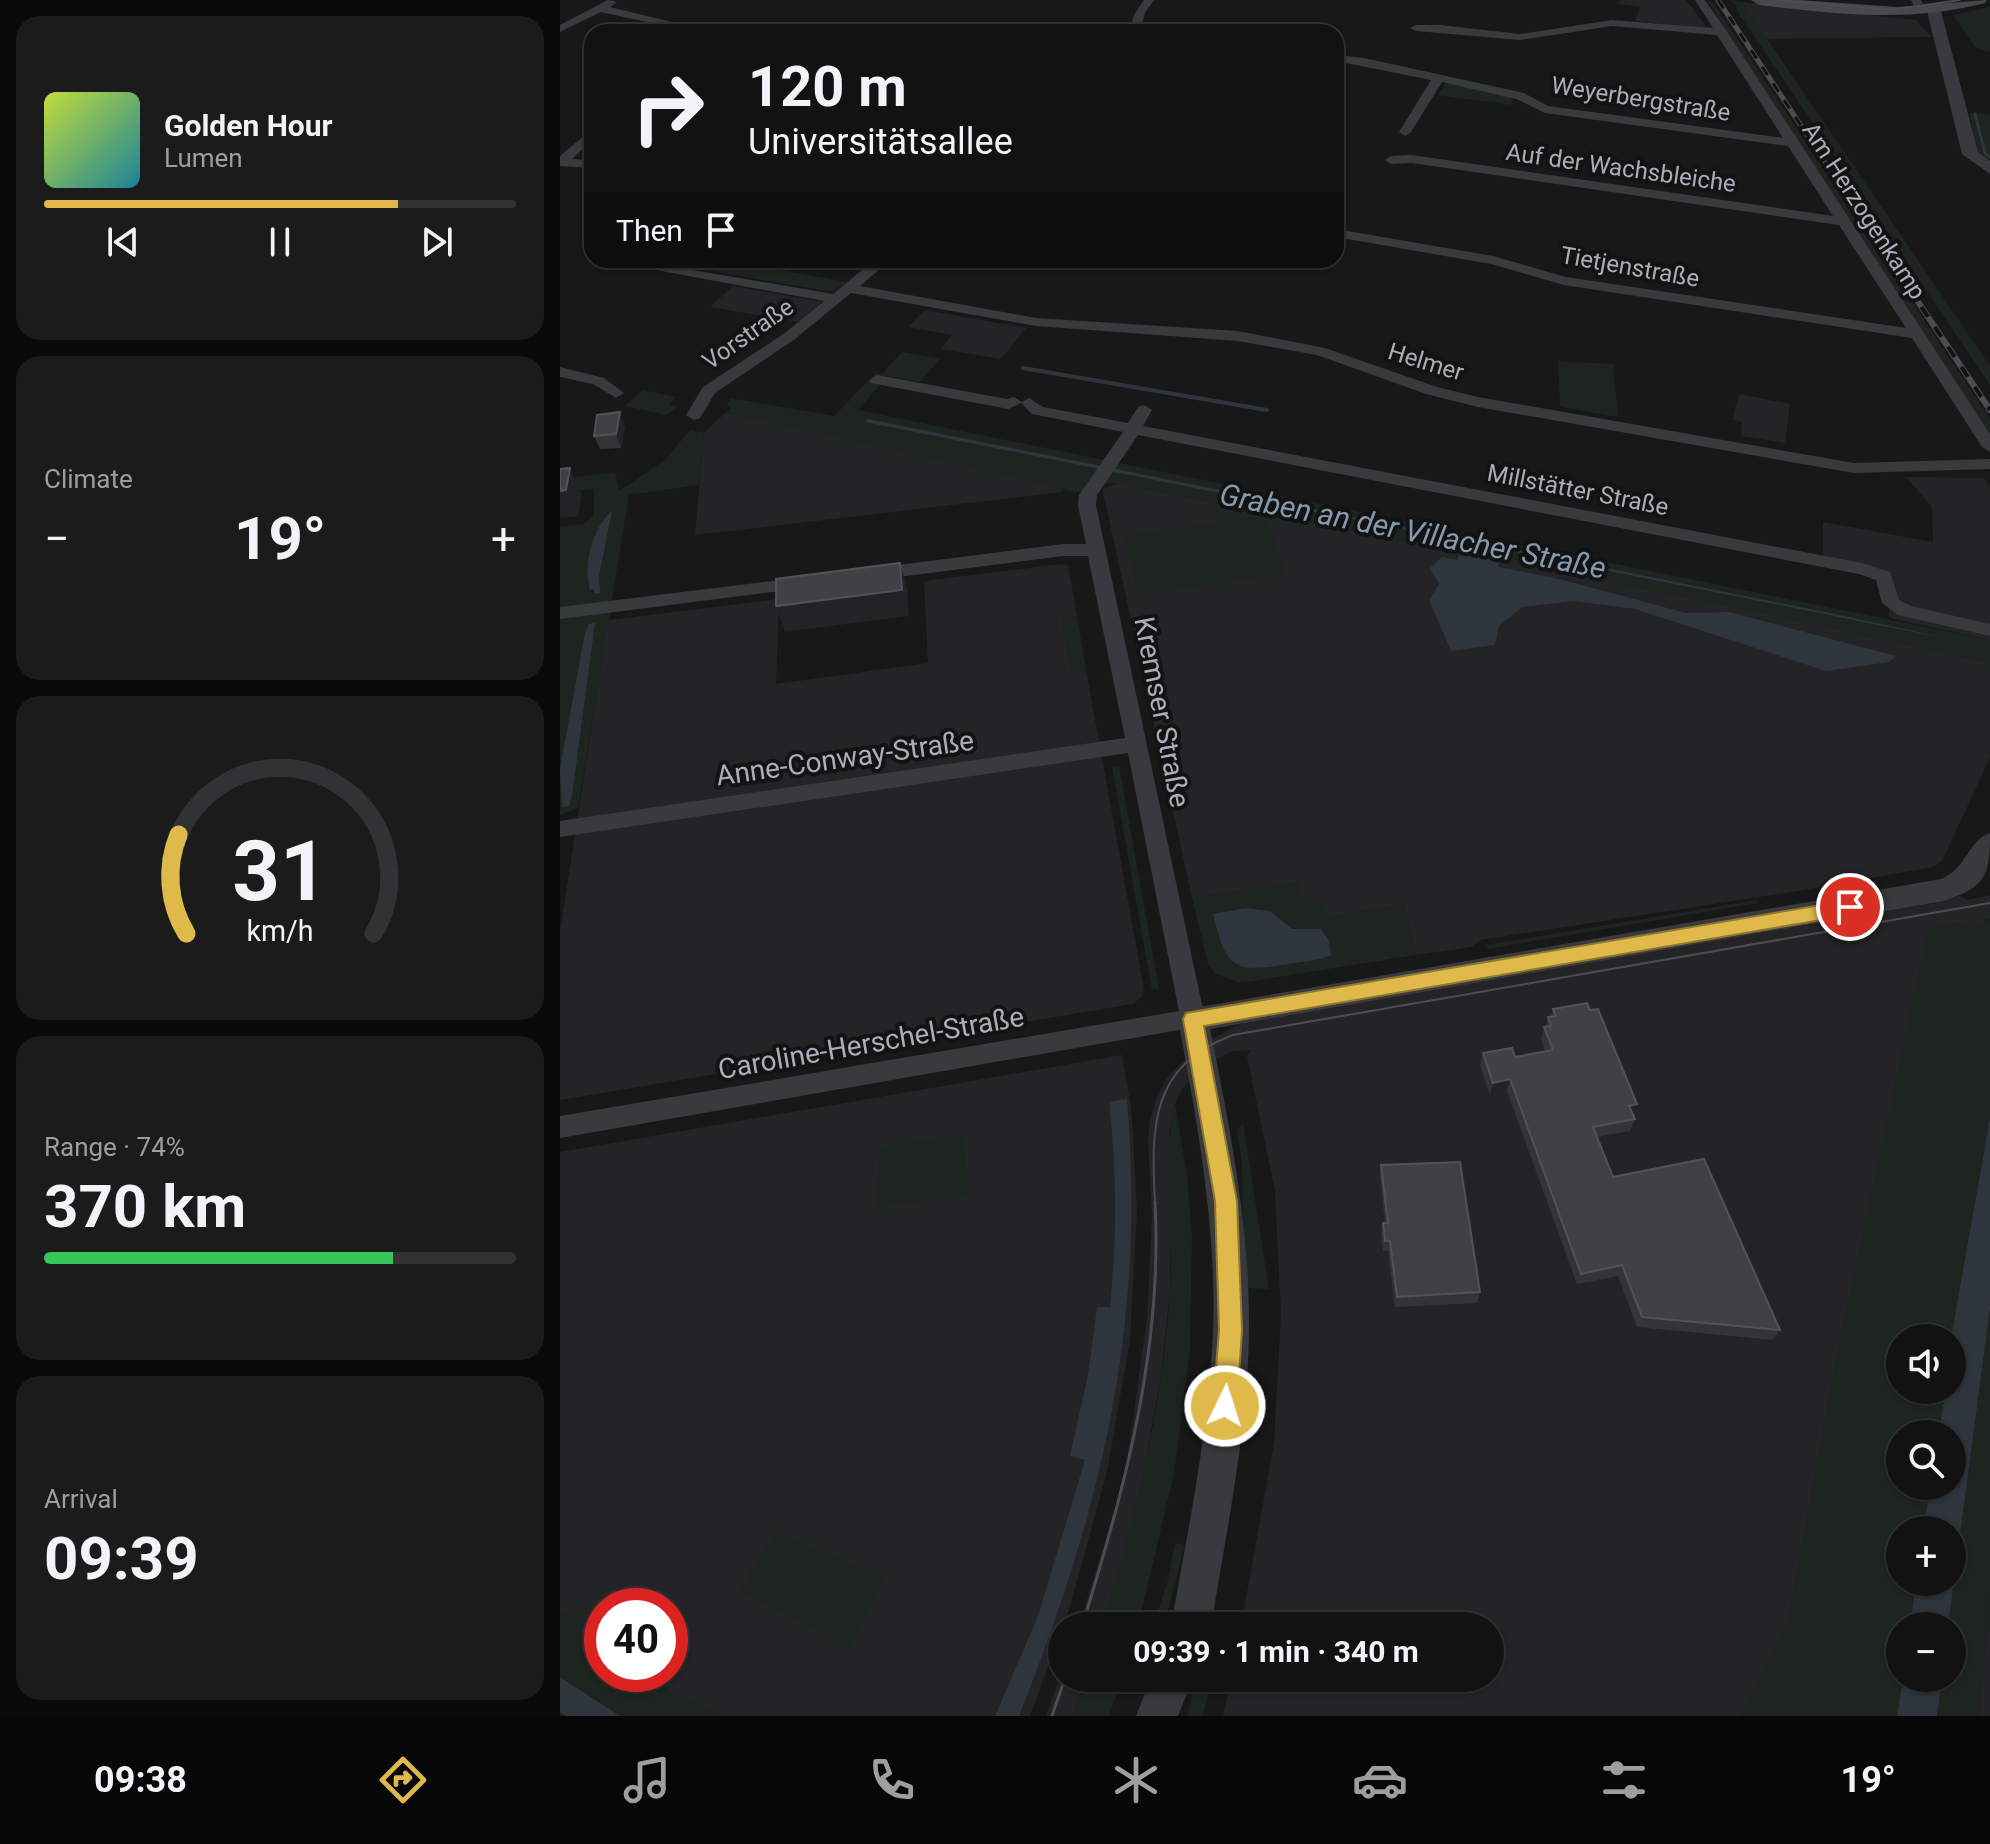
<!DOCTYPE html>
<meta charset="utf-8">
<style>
body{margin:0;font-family:Roboto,sans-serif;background:#1b1b1c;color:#f1f3f6;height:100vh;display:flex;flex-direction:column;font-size:30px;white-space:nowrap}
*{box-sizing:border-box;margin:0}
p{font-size:26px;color:#9c9ea0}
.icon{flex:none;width:44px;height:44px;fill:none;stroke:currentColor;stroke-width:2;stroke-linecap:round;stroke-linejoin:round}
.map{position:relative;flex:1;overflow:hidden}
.drawer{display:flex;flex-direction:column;gap:16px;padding:16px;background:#0a0a0a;width:560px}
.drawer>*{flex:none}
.banner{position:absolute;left:24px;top:24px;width:760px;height:244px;border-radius:24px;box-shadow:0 2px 6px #0004,0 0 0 2px #313233;background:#121213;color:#f1f3f6;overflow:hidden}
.fabs{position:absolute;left:1326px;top:1324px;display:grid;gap:16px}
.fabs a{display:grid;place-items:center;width:80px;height:80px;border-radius:50%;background:#121213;box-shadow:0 2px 6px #0004,0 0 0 2px #313233;font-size:40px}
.speed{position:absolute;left:24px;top:1588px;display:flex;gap:16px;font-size:40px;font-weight:700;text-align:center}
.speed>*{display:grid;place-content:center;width:104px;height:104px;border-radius:50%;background:#121213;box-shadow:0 2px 6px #0004,0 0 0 2px #313233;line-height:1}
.speed .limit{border:12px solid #d22;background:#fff;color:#111}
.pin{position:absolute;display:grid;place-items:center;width:68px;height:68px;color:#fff;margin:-34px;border:4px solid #fff;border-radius:50%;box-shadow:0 2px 8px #0007}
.me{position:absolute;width:88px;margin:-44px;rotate:4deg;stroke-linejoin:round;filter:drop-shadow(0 0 6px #0008)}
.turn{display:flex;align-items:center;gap:28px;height:168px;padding:0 32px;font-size:36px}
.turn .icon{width:104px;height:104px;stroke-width:2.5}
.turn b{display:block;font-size:56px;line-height:68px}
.then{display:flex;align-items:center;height:76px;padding:0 32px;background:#0003;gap:16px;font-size:30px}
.big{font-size:60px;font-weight:700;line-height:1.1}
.drawer .tile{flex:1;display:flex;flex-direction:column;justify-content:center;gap:12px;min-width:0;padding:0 28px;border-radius:24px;background:#1b1b1c}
.drawer .dial{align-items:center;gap:0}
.dial svg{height:208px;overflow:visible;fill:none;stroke:#313233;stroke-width:7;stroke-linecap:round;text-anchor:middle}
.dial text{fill:#f1f3f6;stroke:none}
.song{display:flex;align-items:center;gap:24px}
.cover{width:96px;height:96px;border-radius:12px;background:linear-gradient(135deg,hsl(70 70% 55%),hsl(190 70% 35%))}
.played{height:8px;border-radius:4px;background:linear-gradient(90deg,#dfb94a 75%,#313233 75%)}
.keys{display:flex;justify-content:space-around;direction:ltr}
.heat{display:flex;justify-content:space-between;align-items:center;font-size:44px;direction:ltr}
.charge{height:12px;border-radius:6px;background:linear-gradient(90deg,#34c759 74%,#313233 0)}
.trip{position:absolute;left:488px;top:1612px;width:456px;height:80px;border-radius:40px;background:#121213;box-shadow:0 2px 6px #0004,0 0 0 2px #313233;font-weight:700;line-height:80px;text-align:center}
.tab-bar{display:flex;height:128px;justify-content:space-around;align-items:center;background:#070708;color:#9c9ea0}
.tab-bar .icon{width:56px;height:56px}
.tab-bar .active{color:#dfb94a}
.tab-bar b{font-size:36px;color:#f1f3f6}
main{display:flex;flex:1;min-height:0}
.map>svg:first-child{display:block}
</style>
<main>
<section class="drawer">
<div class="tile">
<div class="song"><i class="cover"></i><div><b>Golden Hour</b><p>Lumen</p></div></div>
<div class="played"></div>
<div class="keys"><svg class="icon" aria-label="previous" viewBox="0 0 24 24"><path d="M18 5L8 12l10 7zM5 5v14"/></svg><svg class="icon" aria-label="pause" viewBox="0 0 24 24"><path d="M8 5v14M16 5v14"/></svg><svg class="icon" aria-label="next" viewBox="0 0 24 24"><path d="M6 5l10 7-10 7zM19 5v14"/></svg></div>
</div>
<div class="tile"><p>Climate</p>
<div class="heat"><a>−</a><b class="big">19°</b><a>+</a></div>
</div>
<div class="tile dial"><svg viewBox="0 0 100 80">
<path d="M14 69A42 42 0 1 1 86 69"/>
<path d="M14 69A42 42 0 0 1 11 31" stroke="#dfb94a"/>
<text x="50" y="56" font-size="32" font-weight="700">31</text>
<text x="50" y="72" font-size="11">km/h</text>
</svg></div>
<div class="tile"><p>Range · 74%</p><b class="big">370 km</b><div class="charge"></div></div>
<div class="tile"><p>Arrival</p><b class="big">09:39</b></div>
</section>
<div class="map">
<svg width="1430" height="1716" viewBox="0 0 1430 1716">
<rect width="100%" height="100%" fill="#181819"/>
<path fill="#242426" d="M 1061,0 L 1126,0 L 1147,28 L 1075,21 L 1080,7 L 1058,4 Z
M 1182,2 L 1356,20 L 1372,37 L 1205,39 Z
M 173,286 L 262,302 L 238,322 L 150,307 Z
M 365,310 L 466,328 L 441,359 L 381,349 L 392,335 L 348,327 Z
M 1179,394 L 1230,404 L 1225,443 L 1181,436 L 1182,422 L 1172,420 Z
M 165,413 L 502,487 L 503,492 L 135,535 L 144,433 Z
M 1346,477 L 1424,478 L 1430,486 L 1430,640 L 1329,618 L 1331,575 L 1263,561 L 1263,522 L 1373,542 L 1372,507 Z
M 557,483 L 1208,614 L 1430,663 L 1430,758 L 1382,861 L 1373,867 L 1244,890 L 920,940 L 911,947 L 856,955 L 844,905 L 769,917 L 745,903 L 738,882 L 632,898 L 543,492 L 543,489 Z
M 502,564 L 508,565 L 517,616 L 502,618 L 511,672 L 526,670 L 584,989 L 582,996 L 573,1004 L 0,1100 L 0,932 L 48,620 L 219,599 L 216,684 L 368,663 L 364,581 Z
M 1430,895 L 1430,919 L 1424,920 L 1424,923 L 1410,927 L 1395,923 L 1370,927 L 1277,1356 L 1228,1623 L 1182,1716 L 663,1716 L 671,1678 L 930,1678 L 930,1626 L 681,1626 L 714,1443 L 721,1314 L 715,1191 L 687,1056 L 692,1050 L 673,1051 L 642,1066 L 622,1089 L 615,1104 L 609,1133 L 610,1292 L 601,1375 L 576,1514 L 542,1626 L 519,1626 L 566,1472 L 587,1316 L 592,1216 L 588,1141 L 590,1119 L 597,1096 L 607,1078 L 638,1046 L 688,1020 L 1376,903 L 1400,896 L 1407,900 Z
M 562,1055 L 571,1107 L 577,1211 L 570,1340 L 547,1472 L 509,1610 L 470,1716 L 162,1716 L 108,1691 L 85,1674 L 110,1674 L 110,1606 L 42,1606 L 42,1641 L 0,1609 L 0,1152 Z
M 1430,1590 L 1430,1716 L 1419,1716 Z
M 502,1671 L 502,1678 L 525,1678 L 512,1716 L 486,1716 Z"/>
<path fill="#1e2420" d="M 1147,0 L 1154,4 L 1430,419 L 1430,439 Z
M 1170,0 L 1182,2 L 1430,366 L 1430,385 L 1177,11 L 1176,5 Z
M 1430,7 L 1430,52 L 1416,48 L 1393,15 Z
M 886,83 L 950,97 L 953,100 L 950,105 L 878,95 Z
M 1409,113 L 1430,114 L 1430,162 L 1418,152 Z
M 88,260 L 164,260 L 286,282 L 273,292 Z
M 342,352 L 380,359 L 360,382 L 327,376 L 298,410 L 1430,640 L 1430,663 L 1208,614 L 557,483 L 529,484 L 522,492 L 515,492 L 165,413 L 171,408 L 167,405 L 170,398 L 274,416 L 316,373 L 322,374 Z
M 998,361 L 1053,364 L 1058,417 L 1000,407 Z
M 83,390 L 116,397 L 109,404 L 117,407 L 106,415 L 65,406 Z
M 130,430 L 144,433 L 139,485 L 69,495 L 18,808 L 0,815 L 0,527 L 23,524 L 34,516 L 34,489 L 0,492 L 0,479 L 55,472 L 59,491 L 105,460 Z
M 706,516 L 726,575 L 578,595 L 564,534 Z
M 517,616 L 526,670 L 511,672 L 502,618 Z
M 559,766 L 599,989 L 592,990 L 552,767 Z
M 739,882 L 745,903 L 764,901 L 769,917 L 844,905 L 856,955 L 681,983 L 656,974 L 648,964 L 632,898 Z
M 1196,900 L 1198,903 L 928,949 L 926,945 Z
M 1430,919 L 1430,1118 L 1393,1329 L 1391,1338 L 1340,1338 L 1340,1390 L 1381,1390 L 1384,1401 L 1378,1434 L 1340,1434 L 1340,1486 L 1370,1486 L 1364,1530 L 1340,1530 L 1340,1582 L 1356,1582 L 1350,1626 L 1340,1626 L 1340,1678 L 1343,1678 L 1337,1716 L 1182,1716 L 1228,1623 L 1277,1356 L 1367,933 L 1370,927 L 1395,923 L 1410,927 Z
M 615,1104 L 627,1175 L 632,1237 L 630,1348 L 614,1474 L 578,1626 L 542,1626 C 575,1517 603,1406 610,1292 C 613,1235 601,1157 615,1104 Z
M 683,1123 L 709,1289 L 684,1288 L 682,1164 L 677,1131 Z
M 403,1133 L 409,1197 L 316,1208 L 320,1147 Z
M 1430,1309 L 1430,1590 L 1419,1716 L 1377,1716 L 1382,1678 L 1392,1678 L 1392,1626 L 1388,1626 Z
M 216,1532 L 325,1577 L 289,1649 L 179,1591 Z
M 615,1543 L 625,1545 L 604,1626 L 593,1626 L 607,1584 Z
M 0,1609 L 42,1641 L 42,1674 L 85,1674 L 108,1691 L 162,1716 L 0,1716 Z
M 525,1678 L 562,1678 L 549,1716 L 512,1716 Z
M 635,1678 L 652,1678 L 643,1716 L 628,1716 Z"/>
<path fill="#2f353c" d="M 308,419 L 1270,613 L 1399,641 L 305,422 Z
M 52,511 L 39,576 L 40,593 L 34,594 L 34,589 L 30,590 C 23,565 32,528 52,511 Z
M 900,553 L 938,560 L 939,567 L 999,579 L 1126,613 L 1169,612 L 1336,656 L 1329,662 L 1266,671 L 1075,609 L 1014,601 L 962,607 L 939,626 L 935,645 L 891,651 L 869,600 L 879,584 L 870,568 L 882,557 L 897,560 Z
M 35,623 L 12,796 L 9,806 L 2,807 L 0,768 L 25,633 L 29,624 Z
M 685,908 L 710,911 L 732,929 L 761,929 L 769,941 L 771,955 C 758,961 742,962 727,964 C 672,974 666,967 653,914 Z
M 567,1099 C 586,1325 542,1507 459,1716 L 435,1716 L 478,1616 L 525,1460 L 510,1456 L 528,1375 L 537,1307 L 550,1307 C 557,1237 557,1171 549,1102 Z
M 1430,1118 L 1430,1309 L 1388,1626 L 1350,1626 L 1356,1582 L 1392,1582 L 1392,1530 L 1364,1530 L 1370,1486 L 1392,1486 L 1392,1434 L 1378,1434 L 1384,1401 L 1381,1390 L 1392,1390 L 1391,1338 Z
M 0,1677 L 60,1716 L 6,1716 L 0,1712 Z
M 1343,1678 L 1382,1678 L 1377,1716 L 1337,1716 Z"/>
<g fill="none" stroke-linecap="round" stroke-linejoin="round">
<path stroke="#2f353c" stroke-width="3" d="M 1415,114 L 1425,153 L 1430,157"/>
<path stroke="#2f353c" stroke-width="4" d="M 463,368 L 707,410"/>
<path fill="#393a3e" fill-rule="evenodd" d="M 48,0 L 57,2 L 50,7 L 153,32 L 132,32 L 41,12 L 0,32 L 0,25 Z
M 584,0 L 594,0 L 585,13 L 580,32 L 568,32 L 575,13 Z
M 1135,0 L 1145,0 L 1166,30 L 1430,434 L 1430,452 L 1422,447 L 1352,338 L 1004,285 L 931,264 L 776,237 L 776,229 L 933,256 L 1006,277 L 1346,328 L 1279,225 L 852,163 L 831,164 L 825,160 L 831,156 L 852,155 L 1273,216 L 1228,146 L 985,113 L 956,99 L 882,82 L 851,132 L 845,136 L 839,132 L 871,80 L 776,61 L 776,55 L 804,58 L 964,93 L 988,106 L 1223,138 L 1157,35 L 1052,26 L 960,40 L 856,31 L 850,28 L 856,25 L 880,25 L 960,34 L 1052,20 L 1153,28 Z
M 1351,0 L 1361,0 L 1363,4 L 1354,6 Z
M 32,129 L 32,140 L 12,159 L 32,160 L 32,168 L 0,166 L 0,156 Z
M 75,260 L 273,294 L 314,260 L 330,260 L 300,286 L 476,318 L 678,331 L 765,348 L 877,387 L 918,397 L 1294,463 L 1430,459 L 1430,469 L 1294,473 L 918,407 L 866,394 L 757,355 L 678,341 L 476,326 L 291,293 L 235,339 L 155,393 L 140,418 L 134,420 L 126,415 L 143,387 L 225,333 L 264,301 L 80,267 L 75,266 Z
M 0,367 L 44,378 L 64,393 L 56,398 L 33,384 L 0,377 Z
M 317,375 L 447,399 L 454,397 L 462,402 L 469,398 L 483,407 L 568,423 L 578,407 L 584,405 L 592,410 L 583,426 L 1302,563 L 1330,572 L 1339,600 L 1351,606 L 1430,624 L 1430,636 L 1338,615 L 1322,603 L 1316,580 L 1299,574 L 578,435 L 537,495 L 536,505 L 645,1019 L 642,1026 L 0,1138 L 0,1116 L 619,1011 L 568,753 L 0,837 L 0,821 L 565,738 L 528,556 L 503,556 L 315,580 L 306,574 L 315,568 L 503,544 L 526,544 L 518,505 L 519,495 L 563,432 L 472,414 L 461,403 L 448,409 L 311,383 L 309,380 Z
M 245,577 L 252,579 L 254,583 L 252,587 L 0,619 L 0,607 Z"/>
<path fill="#393a3e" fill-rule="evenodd" d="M 1374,7 L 1381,11 L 1418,152 L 1430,161 L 1430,174 L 1402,154 L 1367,11 Z
M 1430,833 C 1430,876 1426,887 1384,901 L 650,1029 C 670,1128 690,1228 689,1330 C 688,1429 667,1528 651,1626 L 611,1626 C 628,1529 649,1431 653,1332 C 657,1227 637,1122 618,1019 L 622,1010 L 1381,879 C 1407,869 1407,841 1430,833 Z
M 591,1678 L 633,1678 L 618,1716 L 576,1716 Z"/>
<path fill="#47484e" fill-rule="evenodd" d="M 1191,0 L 1239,0 L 1337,7 L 1427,0 L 1425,3 C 1348,23 1276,14 1199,5 Z"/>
<path stroke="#4c4d53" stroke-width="2" d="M 1216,0 L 1331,10 L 1400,0
M 595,1204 C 591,1126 590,1066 673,1035 L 1430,903"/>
<path stroke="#4c4d53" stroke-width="3" d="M 522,1626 C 565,1490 603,1347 595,1202
M 492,1716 L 505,1678"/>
<defs>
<path id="rail-far1" d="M 1158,0 L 1296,209"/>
<path id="rail" d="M 1295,207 L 1430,410"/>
</defs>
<use href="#rail-far1" stroke="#4c4d53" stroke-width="5"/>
<use href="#rail" stroke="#4c4d53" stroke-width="6"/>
<use href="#rail-far1" stroke="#131314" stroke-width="3" stroke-dasharray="10" stroke-linecap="butt"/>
<use href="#rail" stroke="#131314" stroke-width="4" stroke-dasharray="12" stroke-linecap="butt"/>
</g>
<path fill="#343437" d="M 65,426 L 61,448 L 40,449 L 34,436 Z
M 993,1009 L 1075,1119 L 1070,1131 L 1037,1137 L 1053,1177 L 1220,1330 L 1213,1340 L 1077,1327 L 1058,1276 L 1017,1284 L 947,1091 L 930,1095 L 920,1065 L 923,1053 L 955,1057 L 985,1052 L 981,1039 L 984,1027 L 986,1026 L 988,1017 L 991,1017 Z
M 821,1165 L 920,1292 L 917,1303 L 835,1307 L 828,1251 L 823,1251 L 821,1234 L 823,1223 L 825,1223 L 820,1177 Z"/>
<path fill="#232325" d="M 60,412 L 65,426 L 61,448 L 56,434 Z
M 10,468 L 22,494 L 18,516 L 0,518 L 0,491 Z
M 340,563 L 347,589 L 349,616 L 225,632 L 216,606 Z
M 950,1079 L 947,1091 L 930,1095 L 933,1083 Z
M 1077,1104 L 1073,1116 L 1069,1106 Z"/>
<path fill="#414145" stroke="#515257" stroke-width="2" d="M 60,412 L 56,434 L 34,436 L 37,415 Z
M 10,468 L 6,490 L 0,491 L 0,469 Z
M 340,563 L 342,590 L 216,606 L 216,579 Z
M 1027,1003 L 1030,1010 L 1038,1009 L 1077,1104 L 1069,1106 L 1075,1119 L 1033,1127 L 1053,1177 L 1144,1159 L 1220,1330 L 1082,1317 L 1062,1265 L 1021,1274 L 950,1079 L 933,1083 L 923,1053 L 952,1048 L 955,1057 L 993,1050 L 984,1027 L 991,1026 L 988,1017 L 996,1016 L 993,1009 Z
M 900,1162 L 920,1292 L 837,1297 L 830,1241 L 825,1241 L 823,1223 L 828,1223 L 821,1165 Z"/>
<path fill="#dfb94a" stroke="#917830" stroke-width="2" d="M 1290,900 L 1297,902 L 1300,907 L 1297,913 L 1290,915 L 644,1026 L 677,1201 L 682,1330 L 677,1406 L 674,1414 L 665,1418 L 657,1414 L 653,1406 L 659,1330 L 655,1201 L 623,1019 L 626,1013 Z"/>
<g text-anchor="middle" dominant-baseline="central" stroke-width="8" stroke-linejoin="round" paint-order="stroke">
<g font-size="24" fill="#abaeb8" stroke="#131314">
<text transform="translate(1081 99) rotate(9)">Weyerbergstraße</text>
<text transform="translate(1061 168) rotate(8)">Auf der Wachsbleiche</text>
<text transform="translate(1304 211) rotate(57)">Am Herzogenkamp</text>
<text transform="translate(1070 267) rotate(10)">Tietjenstraße</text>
<text transform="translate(188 334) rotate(-35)">Vorstraße</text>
<text transform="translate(866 362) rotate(17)">Helmer</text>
<text transform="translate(1018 490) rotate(11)">Millstätter Straße</text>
</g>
<g font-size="28" fill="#abaeb8" stroke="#131314">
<text transform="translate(602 712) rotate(79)">Kremser Straße</text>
<text transform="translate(285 758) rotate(-8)">Anne-Conway-Straße</text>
<text transform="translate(311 1043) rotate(-10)">Caroline-Herschel-Straße</text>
</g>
<g font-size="30" font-style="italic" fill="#8699af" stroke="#131314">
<text transform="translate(853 531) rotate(11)">Graben an der Villacher Straße</text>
</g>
</g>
</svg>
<div class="fabs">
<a><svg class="icon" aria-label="sound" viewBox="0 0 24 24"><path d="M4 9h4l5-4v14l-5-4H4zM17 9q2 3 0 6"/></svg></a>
<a><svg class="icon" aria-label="search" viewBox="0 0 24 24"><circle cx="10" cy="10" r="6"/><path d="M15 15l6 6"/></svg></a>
<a>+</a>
<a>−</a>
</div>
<div class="speed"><div class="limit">40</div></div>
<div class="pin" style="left:1290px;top:907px;background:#d93025"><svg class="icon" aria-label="arrive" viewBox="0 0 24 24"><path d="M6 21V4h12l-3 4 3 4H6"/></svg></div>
<svg class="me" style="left:665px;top:1406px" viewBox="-20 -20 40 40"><circle r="17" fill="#dfb94a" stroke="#fff" stroke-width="3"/><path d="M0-11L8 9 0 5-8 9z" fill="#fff"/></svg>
<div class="trip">09:39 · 1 min · 340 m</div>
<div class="banner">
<div class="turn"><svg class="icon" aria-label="right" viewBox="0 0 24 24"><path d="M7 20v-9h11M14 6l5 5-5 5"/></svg><div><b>120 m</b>Universitätsallee</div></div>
<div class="then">Then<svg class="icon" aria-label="arrive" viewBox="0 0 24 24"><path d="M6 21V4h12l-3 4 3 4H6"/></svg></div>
</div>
</div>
</main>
<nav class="tab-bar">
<b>09:38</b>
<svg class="icon active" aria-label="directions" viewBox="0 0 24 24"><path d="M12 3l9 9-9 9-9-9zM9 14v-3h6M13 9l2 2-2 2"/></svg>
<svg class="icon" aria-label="music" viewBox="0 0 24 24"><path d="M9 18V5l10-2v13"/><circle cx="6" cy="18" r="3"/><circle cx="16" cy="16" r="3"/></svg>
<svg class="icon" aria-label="phone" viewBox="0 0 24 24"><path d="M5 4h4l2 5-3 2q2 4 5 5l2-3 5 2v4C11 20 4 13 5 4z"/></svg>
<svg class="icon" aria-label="climate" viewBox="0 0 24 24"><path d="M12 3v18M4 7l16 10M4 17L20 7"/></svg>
<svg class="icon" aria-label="car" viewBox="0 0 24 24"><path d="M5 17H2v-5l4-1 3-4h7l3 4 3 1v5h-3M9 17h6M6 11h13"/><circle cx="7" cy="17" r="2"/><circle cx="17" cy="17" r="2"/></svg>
<svg class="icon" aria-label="filters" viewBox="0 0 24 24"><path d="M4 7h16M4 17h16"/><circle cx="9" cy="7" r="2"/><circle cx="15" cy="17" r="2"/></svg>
<b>19°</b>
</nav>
